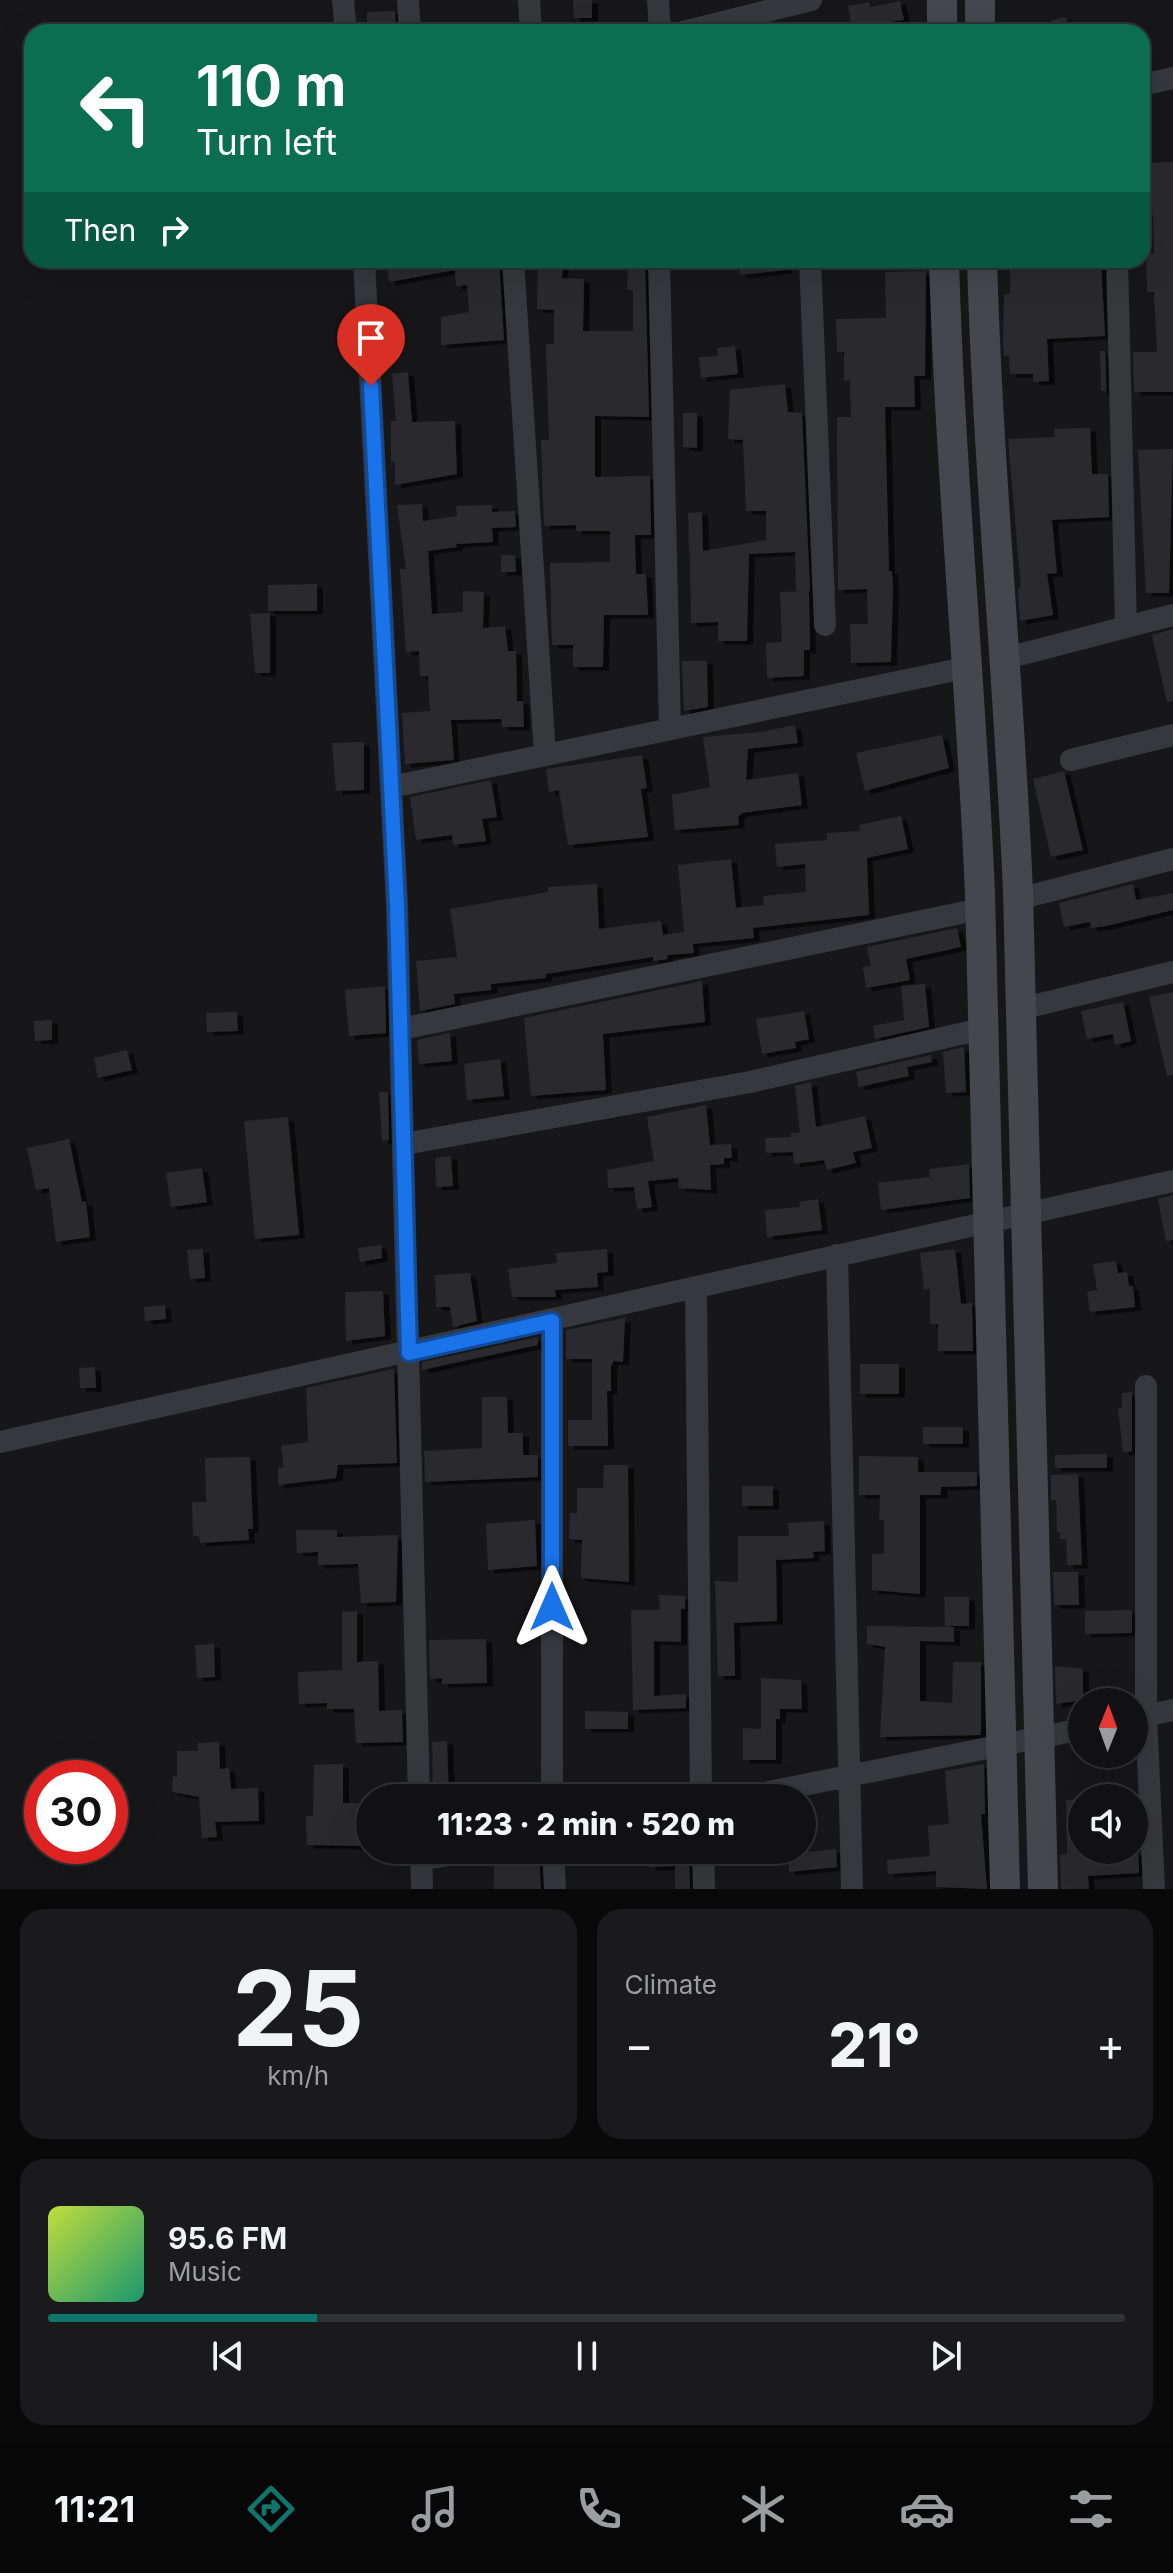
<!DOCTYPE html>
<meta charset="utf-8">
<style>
body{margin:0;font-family:Inter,sans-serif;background:#1a1a1c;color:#f1f3f6;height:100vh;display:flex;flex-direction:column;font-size:30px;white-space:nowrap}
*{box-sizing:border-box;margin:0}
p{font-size:26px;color:#9c9da0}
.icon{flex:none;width:44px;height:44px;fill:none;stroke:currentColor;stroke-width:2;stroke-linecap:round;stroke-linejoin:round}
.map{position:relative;height:1889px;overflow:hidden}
.drawer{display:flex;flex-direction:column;gap:20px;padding:20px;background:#09090a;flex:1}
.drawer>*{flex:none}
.hud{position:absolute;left:24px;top:24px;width:1126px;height:244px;border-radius:24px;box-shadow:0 8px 32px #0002,0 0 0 2px #303133;background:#0b6e4f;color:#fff;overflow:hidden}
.needle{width:52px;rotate:1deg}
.buttons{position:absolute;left:1068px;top:1688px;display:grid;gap:16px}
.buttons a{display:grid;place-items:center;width:80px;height:80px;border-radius:50%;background:#111113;box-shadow:0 8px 32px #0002,0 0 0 2px #303133;font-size:40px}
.speed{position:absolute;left:24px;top:1760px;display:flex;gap:16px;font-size:40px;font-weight:700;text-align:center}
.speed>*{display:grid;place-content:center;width:104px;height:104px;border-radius:50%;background:#111113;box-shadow:0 8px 32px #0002,0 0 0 2px #303133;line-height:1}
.speed .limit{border:12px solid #d22;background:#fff;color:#111}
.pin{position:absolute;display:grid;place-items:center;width:68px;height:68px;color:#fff;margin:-82px -34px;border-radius:50% 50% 50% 0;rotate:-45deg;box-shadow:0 0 8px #0007}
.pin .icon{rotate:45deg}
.me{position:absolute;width:88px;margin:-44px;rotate:0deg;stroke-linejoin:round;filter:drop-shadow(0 0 6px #0008)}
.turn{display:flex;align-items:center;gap:28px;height:168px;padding:0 40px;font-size:36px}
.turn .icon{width:104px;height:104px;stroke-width:2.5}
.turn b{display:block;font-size:56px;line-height:68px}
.then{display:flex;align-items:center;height:76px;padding:0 40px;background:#0003;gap:16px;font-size:30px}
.big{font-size:60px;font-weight:800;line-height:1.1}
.drawer .tile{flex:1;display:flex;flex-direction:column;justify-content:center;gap:12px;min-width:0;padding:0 28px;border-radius:24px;background:#1a1a1c}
.drawer .dial{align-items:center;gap:0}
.dial b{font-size:104px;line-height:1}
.song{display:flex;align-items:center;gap:24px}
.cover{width:96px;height:96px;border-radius:12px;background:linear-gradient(135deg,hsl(70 70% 55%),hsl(160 70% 35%))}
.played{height:8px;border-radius:4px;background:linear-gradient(90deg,#0f766e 25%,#303133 25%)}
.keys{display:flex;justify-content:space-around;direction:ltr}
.heat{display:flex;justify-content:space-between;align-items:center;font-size:44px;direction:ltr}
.drawer .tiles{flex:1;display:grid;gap:20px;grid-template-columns:1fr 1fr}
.tile:last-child{grid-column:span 2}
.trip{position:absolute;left:356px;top:1784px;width:460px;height:80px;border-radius:40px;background:#111113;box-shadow:0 8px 32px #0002,0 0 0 2px #303133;font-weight:800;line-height:80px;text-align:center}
.tab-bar{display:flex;height:128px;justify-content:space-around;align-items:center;background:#070708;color:#9c9da0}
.tab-bar .icon{width:56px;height:56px}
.tab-bar .on{color:#0f766e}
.tab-bar b{font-size:36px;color:#f1f3f6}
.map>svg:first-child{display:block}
</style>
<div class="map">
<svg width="1173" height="1889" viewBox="0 0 1173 1889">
<defs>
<filter id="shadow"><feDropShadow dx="6" dy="3.5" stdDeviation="0" flood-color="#0009"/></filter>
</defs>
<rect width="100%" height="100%" fill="#171719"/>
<path fill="#2a2a2d" filter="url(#shadow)" d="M 573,0 L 592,0 L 592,18 L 574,18 Z
M 900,1 L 904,20 L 852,27 L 848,6 L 869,2 L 871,7 Z
M 395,11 L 396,30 L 367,31 L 367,12 Z
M 1066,17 L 1069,32 L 1053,32 L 1051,20 Z
M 1173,162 L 1173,392 L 1134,392 L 1133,352 L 1157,352 L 1154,292 L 1147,292 L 1146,254 L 1154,254 L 1153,215 L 1149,215 L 1149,192 L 1144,192 L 1143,163 Z
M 429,260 L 499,260 L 504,340 L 441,345 L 441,317 L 469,312 L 467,285 L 456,286 L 455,270 L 389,282 L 387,268 Z
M 538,260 L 563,260 L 562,278 L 584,279 L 583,331 L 633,331 L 633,290 L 627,290 L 628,262 L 645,260 L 649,417 L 595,416 L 595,477 L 650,476 L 651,535 L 635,535 L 636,574 L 646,574 L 648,615 L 604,615 L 603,667 L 573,667 L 573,645 L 552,645 L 550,563 L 610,562 L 610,531 L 576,531 L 576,525 L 544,526 L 541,440 L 549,440 L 546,344 L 554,344 L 554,310 L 537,309 Z
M 738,260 L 786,260 L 786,270 L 740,275 Z
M 1010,260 L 1101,260 L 1105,336 L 1047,339 L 1049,381 L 1033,382 L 1033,374 L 1010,374 L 1009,355 L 1004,356 L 1003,341 L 1004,294 L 1010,294 Z
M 926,271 L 925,376 L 914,376 L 915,407 L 885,407 L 889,571 L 892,571 L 893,589 L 891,662 L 851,663 L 850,624 L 868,624 L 867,589 L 838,590 L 837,417 L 851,417 L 850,380 L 844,381 L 844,352 L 837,352 L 836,319 L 886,318 L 885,272 Z
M 735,346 L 738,374 L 701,378 L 699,357 L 718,356 L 717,348 Z
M 1100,351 L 1105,351 L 1106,391 L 1101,391 Z
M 408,372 L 412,422 L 455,421 L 457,474 L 395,485 L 395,462 L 391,462 L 391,421 L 396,421 L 392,374 Z
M 785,384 L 788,412 L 802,413 L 810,591 L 796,591 L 795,552 L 749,554 L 747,641 L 718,641 L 718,622 L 691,623 L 690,554 L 695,553 L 689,553 L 688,513 L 702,512 L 703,551 L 766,540 L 766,511 L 746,511 L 743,440 L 728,439 L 730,390 Z
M 683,413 L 697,413 L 697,448 L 683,447 Z
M 1090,428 L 1092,474 L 1108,474 L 1109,517 L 1052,520 L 1057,573 L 1047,574 L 1053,615 L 1020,621 L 1018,589 L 1021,588 L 1008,439 L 1055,437 L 1054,429 Z
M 1173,449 L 1169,593 L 1146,593 L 1138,450 Z
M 422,504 L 423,521 L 457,516 L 456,506 L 492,505 L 492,512 L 515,511 L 516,527 L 492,528 L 493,542 L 456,544 L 457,547 L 428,551 L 432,614 L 463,612 L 463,591 L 484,592 L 483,628 L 505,626 L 508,651 L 516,651 L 517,701 L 523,701 L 524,727 L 502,727 L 501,719 L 451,720 L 454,760 L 405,764 L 402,713 L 430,711 L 428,676 L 420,676 L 419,651 L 406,652 L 400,569 L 406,569 L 397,505 Z
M 501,555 L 515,555 L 516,572 L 501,572 Z
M 317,584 L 317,611 L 268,611 L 268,585 Z
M 809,591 L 810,650 L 804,650 L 804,676 L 767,678 L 766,643 L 782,642 L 780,592 Z
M 270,613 L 270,673 L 255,673 L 250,614 Z
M 1173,629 L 1173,701 L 1167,702 L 1152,635 Z
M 682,661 L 707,661 L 708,707 L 684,711 Z
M 795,725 L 798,743 L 748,749 L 746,780 L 798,773 L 802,805 L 742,813 L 738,817 L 739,825 L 675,830 L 672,795 L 710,787 L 703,737 L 761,732 Z
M 942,735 L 949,768 L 865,791 L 856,753 Z
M 364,742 L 364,790 L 336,791 L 332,743 Z
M 642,755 L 647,788 L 641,789 L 648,837 L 568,845 L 559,790 L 549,792 L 546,769 Z
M 1064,771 L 1083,850 L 1051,857 L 1033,779 Z
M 491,780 L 497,817 L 482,819 L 486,841 L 453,845 L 452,835 L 416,840 L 410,797 Z
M 901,816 L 908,849 L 867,858 L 869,915 L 753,928 L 754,938 L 693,944 L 694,953 L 667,955 L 668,959 L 653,961 L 653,957 L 546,974 L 546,978 L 491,984 L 491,990 L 454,994 L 455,1004 L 420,1011 L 416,961 L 457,957 L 450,909 L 548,892 L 548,887 L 597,884 L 599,929 L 661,921 L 663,935 L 684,932 L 678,865 L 731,859 L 736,908 L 764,905 L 763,896 L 806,892 L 805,864 L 777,867 L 775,844 L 827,840 L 827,833 L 860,831 L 859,825 Z
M 1133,884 L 1136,900 L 1173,893 L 1173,910 L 1106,926 L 1091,928 L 1090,922 L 1064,927 L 1059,903 Z
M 957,928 L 961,947 L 906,959 L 910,980 L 866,988 L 863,967 L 871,966 L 867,947 Z
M 702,981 L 705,1022 L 603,1034 L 606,1090 L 531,1096 L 524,1018 Z
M 925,984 L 929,1027 L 875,1039 L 873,1026 L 904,1020 L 901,986 Z
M 385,986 L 386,1033 L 349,1036 L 345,990 Z
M 1173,992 L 1173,1075 L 1167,1076 L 1149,997 Z
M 1123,1002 L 1131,1041 L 1115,1045 L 1113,1034 L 1087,1039 L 1081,1011 Z
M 804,1011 L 809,1039 L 795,1042 L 796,1048 L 762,1054 L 756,1019 Z
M 237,1012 L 238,1031 L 207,1032 L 206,1013 Z
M 52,1020 L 52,1040 L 35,1041 L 34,1021 Z
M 450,1033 L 452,1061 L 419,1064 L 417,1040 Z
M 964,1047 L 966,1092 L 946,1093 L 943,1052 Z
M 127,1050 L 132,1070 L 98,1078 L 94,1058 Z
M 931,1055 L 932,1062 L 907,1067 L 909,1076 L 859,1087 L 856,1072 Z
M 500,1059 L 504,1096 L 467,1100 L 464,1064 Z
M 811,1082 L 816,1127 L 865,1116 L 872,1148 L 853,1152 L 856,1163 L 827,1170 L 824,1160 L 794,1164 L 793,1152 L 766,1153 L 765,1138 L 791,1137 L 791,1133 L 800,1132 L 795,1086 Z
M 379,1092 L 388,1092 L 389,1140 L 382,1141 Z
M 706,1105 L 710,1145 L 731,1144 L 732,1158 L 724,1158 L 724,1164 L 710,1165 L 711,1190 L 679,1188 L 678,1178 L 648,1181 L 652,1207 L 637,1209 L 634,1187 L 608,1188 L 607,1170 L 654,1161 L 647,1117 Z
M 288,1117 L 299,1235 L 255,1239 L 244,1121 Z
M 69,1139 L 82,1202 L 86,1201 L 90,1237 L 56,1242 L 49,1188 L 36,1190 L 27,1148 Z
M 451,1156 L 453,1186 L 436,1187 L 435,1158 Z
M 969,1164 L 970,1198 L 881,1210 L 878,1183 L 930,1177 L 929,1169 Z
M 202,1168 L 207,1202 L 171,1207 L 166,1173 Z
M 1173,1195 L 1173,1240 L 1166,1241 L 1158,1199 Z
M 818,1199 L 822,1230 L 767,1237 L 765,1210 L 800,1207 L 799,1202 Z
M 381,1245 L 382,1258 L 360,1262 L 358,1248 Z
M 203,1249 L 205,1278 L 190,1279 L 187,1250 Z
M 607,1249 L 608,1272 L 597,1273 L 598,1287 L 555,1290 L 556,1297 L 512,1297 L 508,1269 L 557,1263 L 556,1253 Z
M 955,1249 L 961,1304 L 972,1303 L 973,1351 L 938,1351 L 938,1324 L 930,1324 L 930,1289 L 924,1290 L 920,1253 Z
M 1116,1261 L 1118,1273 L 1127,1272 L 1129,1286 L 1133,1286 L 1135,1307 L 1090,1312 L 1087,1292 L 1097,1290 L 1093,1264 Z
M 470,1273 L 477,1321 L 453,1327 L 450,1307 L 436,1307 L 435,1275 Z
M 383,1291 L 385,1336 L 346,1341 L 345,1292 Z
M 165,1305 L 166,1319 L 145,1321 L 144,1307 Z
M 625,1318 L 623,1362 L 614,1361 L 611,1366 L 611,1391 L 607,1391 L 608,1446 L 568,1446 L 568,1420 L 592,1420 L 592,1359 L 566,1359 L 566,1330 Z
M 538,1337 L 538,1345 L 422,1370 L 422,1362 Z
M 860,1364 L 899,1364 L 899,1394 L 860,1394 Z
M 95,1367 L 96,1388 L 80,1388 L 79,1368 Z
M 394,1369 L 397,1463 L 338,1465 L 336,1478 L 278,1485 L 278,1468 L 284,1467 L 281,1446 L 308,1442 L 306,1388 Z
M 1132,1392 L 1132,1451 L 1123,1452 L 1118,1408 L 1122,1408 L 1122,1393 Z
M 482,1397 L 507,1397 L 508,1433 L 523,1433 L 523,1455 L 538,1455 L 538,1477 L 425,1482 L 424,1451 L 482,1448 Z
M 923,1427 L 963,1427 L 963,1444 L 923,1444 Z
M 1107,1454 L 1107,1468 L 1055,1468 L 1055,1455 Z
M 859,1456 L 918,1457 L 918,1472 L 977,1472 L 977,1486 L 941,1487 L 941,1495 L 920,1495 L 920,1594 L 872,1590 L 872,1554 L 884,1554 L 884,1520 L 879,1520 L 880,1495 L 859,1495 Z
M 250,1457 L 253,1529 L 248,1529 L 249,1540 L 200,1543 L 199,1536 L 193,1536 L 192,1502 L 206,1502 L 205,1458 Z
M 604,1465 L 628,1465 L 629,1582 L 581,1578 L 582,1540 L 569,1539 L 570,1513 L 577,1513 L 577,1488 L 603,1488 Z
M 1078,1474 L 1082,1565 L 1067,1565 L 1066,1539 L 1060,1539 L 1060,1532 L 1057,1532 L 1056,1500 L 1051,1500 L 1051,1475 Z
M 742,1486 L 773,1486 L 773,1506 L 742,1506 Z
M 535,1520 L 537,1566 L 488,1570 L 486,1524 Z
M 824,1521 L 825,1551 L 813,1552 L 814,1558 L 776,1560 L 777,1621 L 734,1623 L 735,1676 L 718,1676 L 715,1581 L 738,1582 L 738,1536 L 789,1536 L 788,1523 Z
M 296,1530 L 337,1530 L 337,1537 L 398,1535 L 396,1602 L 361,1603 L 358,1564 L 318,1565 L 318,1552 L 297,1553 Z
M 1053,1572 L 1078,1572 L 1079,1605 L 1054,1605 Z
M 659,1595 L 685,1596 L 685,1609 L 681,1609 L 681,1642 L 654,1641 L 654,1696 L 686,1694 L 686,1708 L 633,1710 L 631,1610 L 660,1610 Z
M 944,1597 L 969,1597 L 969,1626 L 945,1626 Z
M 1132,1610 L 1132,1633 L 1085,1634 L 1085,1611 Z
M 357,1611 L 357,1662 L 378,1661 L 379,1711 L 402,1710 L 403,1742 L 356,1743 L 354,1709 L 327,1709 L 327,1703 L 299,1704 L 298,1672 L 342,1670 L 342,1612 Z
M 867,1626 L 954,1627 L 954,1642 L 920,1641 L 920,1701 L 952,1703 L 953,1662 L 981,1662 L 981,1735 L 880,1737 L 885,1647 L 867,1644 Z
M 486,1639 L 487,1683 L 442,1684 L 442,1678 L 430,1679 L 429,1640 Z
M 214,1644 L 215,1677 L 197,1678 L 195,1645 Z
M 1055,1666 L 1083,1669 L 1083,1700 L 1056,1704 Z
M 761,1678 L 801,1680 L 802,1709 L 780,1709 L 780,1719 L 776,1719 L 776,1760 L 743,1760 L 743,1728 L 761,1729 Z
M 585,1711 L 628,1712 L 628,1729 L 585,1729 Z
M 447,1741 L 449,1798 L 433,1798 L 432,1742 Z
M 219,1742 L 220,1769 L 229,1768 L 231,1789 L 258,1788 L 259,1821 L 215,1822 L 217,1837 L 202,1838 L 199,1797 L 172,1792 L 173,1776 L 177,1777 L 177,1751 L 198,1751 L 198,1743 Z
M 343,1764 L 343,1803 L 360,1803 L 360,1823 L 365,1823 L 365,1846 L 307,1845 L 306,1816 L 313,1816 L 314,1765 Z
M 984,1764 L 985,1814 L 981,1814 L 987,1889 L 936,1887 L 936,1871 L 888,1874 L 887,1860 L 930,1856 L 928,1826 L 949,1824 L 945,1771 Z
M 1082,1799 L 1082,1850 L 1138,1852 L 1139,1873 L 1088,1876 L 1089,1889 L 1061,1889 L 1060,1855 L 1067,1854 L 1066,1800 Z
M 836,1849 L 837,1867 L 789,1872 L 788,1854 Z
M 649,1850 L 689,1850 L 690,1889 L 675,1889 L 675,1866 L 650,1867 Z
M 539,1853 L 541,1889 L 494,1889 L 494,1866 L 516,1866 L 516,1854 Z"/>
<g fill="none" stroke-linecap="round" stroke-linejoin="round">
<path stroke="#37383e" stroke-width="22" d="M 343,0 L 346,32
M 408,0 L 410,32
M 529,0 L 531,32
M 658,0 L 660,32
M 683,32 L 811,0
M 1142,85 L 1173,78
M 364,260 L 397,905 L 419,1798
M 513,260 L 545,755
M 659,260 L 670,729
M 810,260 L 825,625
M 1117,260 L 1126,627
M 1003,659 L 1173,615
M 1071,760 L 1173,735
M 391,787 L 965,668
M 1018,899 L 1173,859
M 1020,1009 L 1173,972
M 401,1029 L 980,909
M 404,1144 L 750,1082 L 982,1029
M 837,1255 L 852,1889
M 696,1288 L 701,1798
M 552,1321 L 552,1798
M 1146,1386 L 1146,1716 L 1154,1889
M 0,1442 L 1173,1181
M 1135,1718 L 1173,1710
M 739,1798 L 1082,1729
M 421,1850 L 422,1889
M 553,1850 L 555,1889
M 703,1850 L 704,1889
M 421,1860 L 474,1850"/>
<path stroke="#45474e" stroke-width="30" d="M 942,0 L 942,32
M 980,0 L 980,32
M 944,260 C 950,471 971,682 980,893 L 1005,1889
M 982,260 C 988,471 1009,681 1018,892 L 1043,1889"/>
</g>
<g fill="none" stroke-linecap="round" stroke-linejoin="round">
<defs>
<path id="route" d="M 371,386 L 397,905 L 409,1353 L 552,1321 L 552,1607"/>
</defs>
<use href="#route" stroke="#114b97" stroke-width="20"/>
<use href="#route" stroke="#1a73e8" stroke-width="14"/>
</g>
</svg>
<div class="buttons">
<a><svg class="needle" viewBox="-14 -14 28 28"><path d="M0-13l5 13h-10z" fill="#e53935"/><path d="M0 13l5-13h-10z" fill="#9c9da0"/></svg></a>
<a><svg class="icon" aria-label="sound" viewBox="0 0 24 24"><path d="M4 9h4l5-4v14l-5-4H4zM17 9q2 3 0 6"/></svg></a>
</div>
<div class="speed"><div class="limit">30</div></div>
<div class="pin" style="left:371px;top:386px;background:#d93025"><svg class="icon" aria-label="arrive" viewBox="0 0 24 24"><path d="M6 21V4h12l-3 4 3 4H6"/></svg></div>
<svg class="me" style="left:552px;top:1607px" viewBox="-20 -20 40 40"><path d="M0-17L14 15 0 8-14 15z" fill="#1a73e8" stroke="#fff" stroke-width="4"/></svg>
<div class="trip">11:23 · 2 min · 520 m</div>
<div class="hud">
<div class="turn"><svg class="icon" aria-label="left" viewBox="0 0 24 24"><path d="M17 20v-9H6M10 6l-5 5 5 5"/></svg><div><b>110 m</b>Turn left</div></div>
<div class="then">Then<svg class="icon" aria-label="right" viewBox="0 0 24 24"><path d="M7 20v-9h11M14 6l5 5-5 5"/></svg></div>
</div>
</div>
<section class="drawer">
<div class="tiles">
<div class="tile dial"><b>25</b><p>km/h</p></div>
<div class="tile"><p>Climate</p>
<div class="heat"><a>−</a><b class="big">21°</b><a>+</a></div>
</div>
<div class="tile">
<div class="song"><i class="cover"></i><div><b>95.6 FM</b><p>Music</p></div></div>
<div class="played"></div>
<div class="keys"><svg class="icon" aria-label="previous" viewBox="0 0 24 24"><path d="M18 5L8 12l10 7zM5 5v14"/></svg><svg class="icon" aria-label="pause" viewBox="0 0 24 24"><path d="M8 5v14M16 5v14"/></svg><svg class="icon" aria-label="next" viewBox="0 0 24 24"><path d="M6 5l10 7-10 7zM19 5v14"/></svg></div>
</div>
</div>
</section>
<nav class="tab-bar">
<b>11:21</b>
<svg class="icon on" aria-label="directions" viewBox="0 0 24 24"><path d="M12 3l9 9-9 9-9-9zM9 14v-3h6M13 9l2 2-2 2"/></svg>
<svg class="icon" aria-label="music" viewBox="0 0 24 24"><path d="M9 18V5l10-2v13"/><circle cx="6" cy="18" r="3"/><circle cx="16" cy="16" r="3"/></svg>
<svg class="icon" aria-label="phone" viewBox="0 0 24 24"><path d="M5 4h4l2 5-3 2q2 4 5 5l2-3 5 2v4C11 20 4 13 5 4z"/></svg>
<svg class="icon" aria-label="climate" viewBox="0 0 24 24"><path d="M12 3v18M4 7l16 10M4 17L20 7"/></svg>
<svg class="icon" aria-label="car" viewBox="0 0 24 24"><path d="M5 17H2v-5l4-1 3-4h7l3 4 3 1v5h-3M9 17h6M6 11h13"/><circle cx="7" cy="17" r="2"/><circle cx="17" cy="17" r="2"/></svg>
<svg class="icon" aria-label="filters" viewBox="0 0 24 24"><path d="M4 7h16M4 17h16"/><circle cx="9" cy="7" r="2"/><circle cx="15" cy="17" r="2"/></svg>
</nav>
